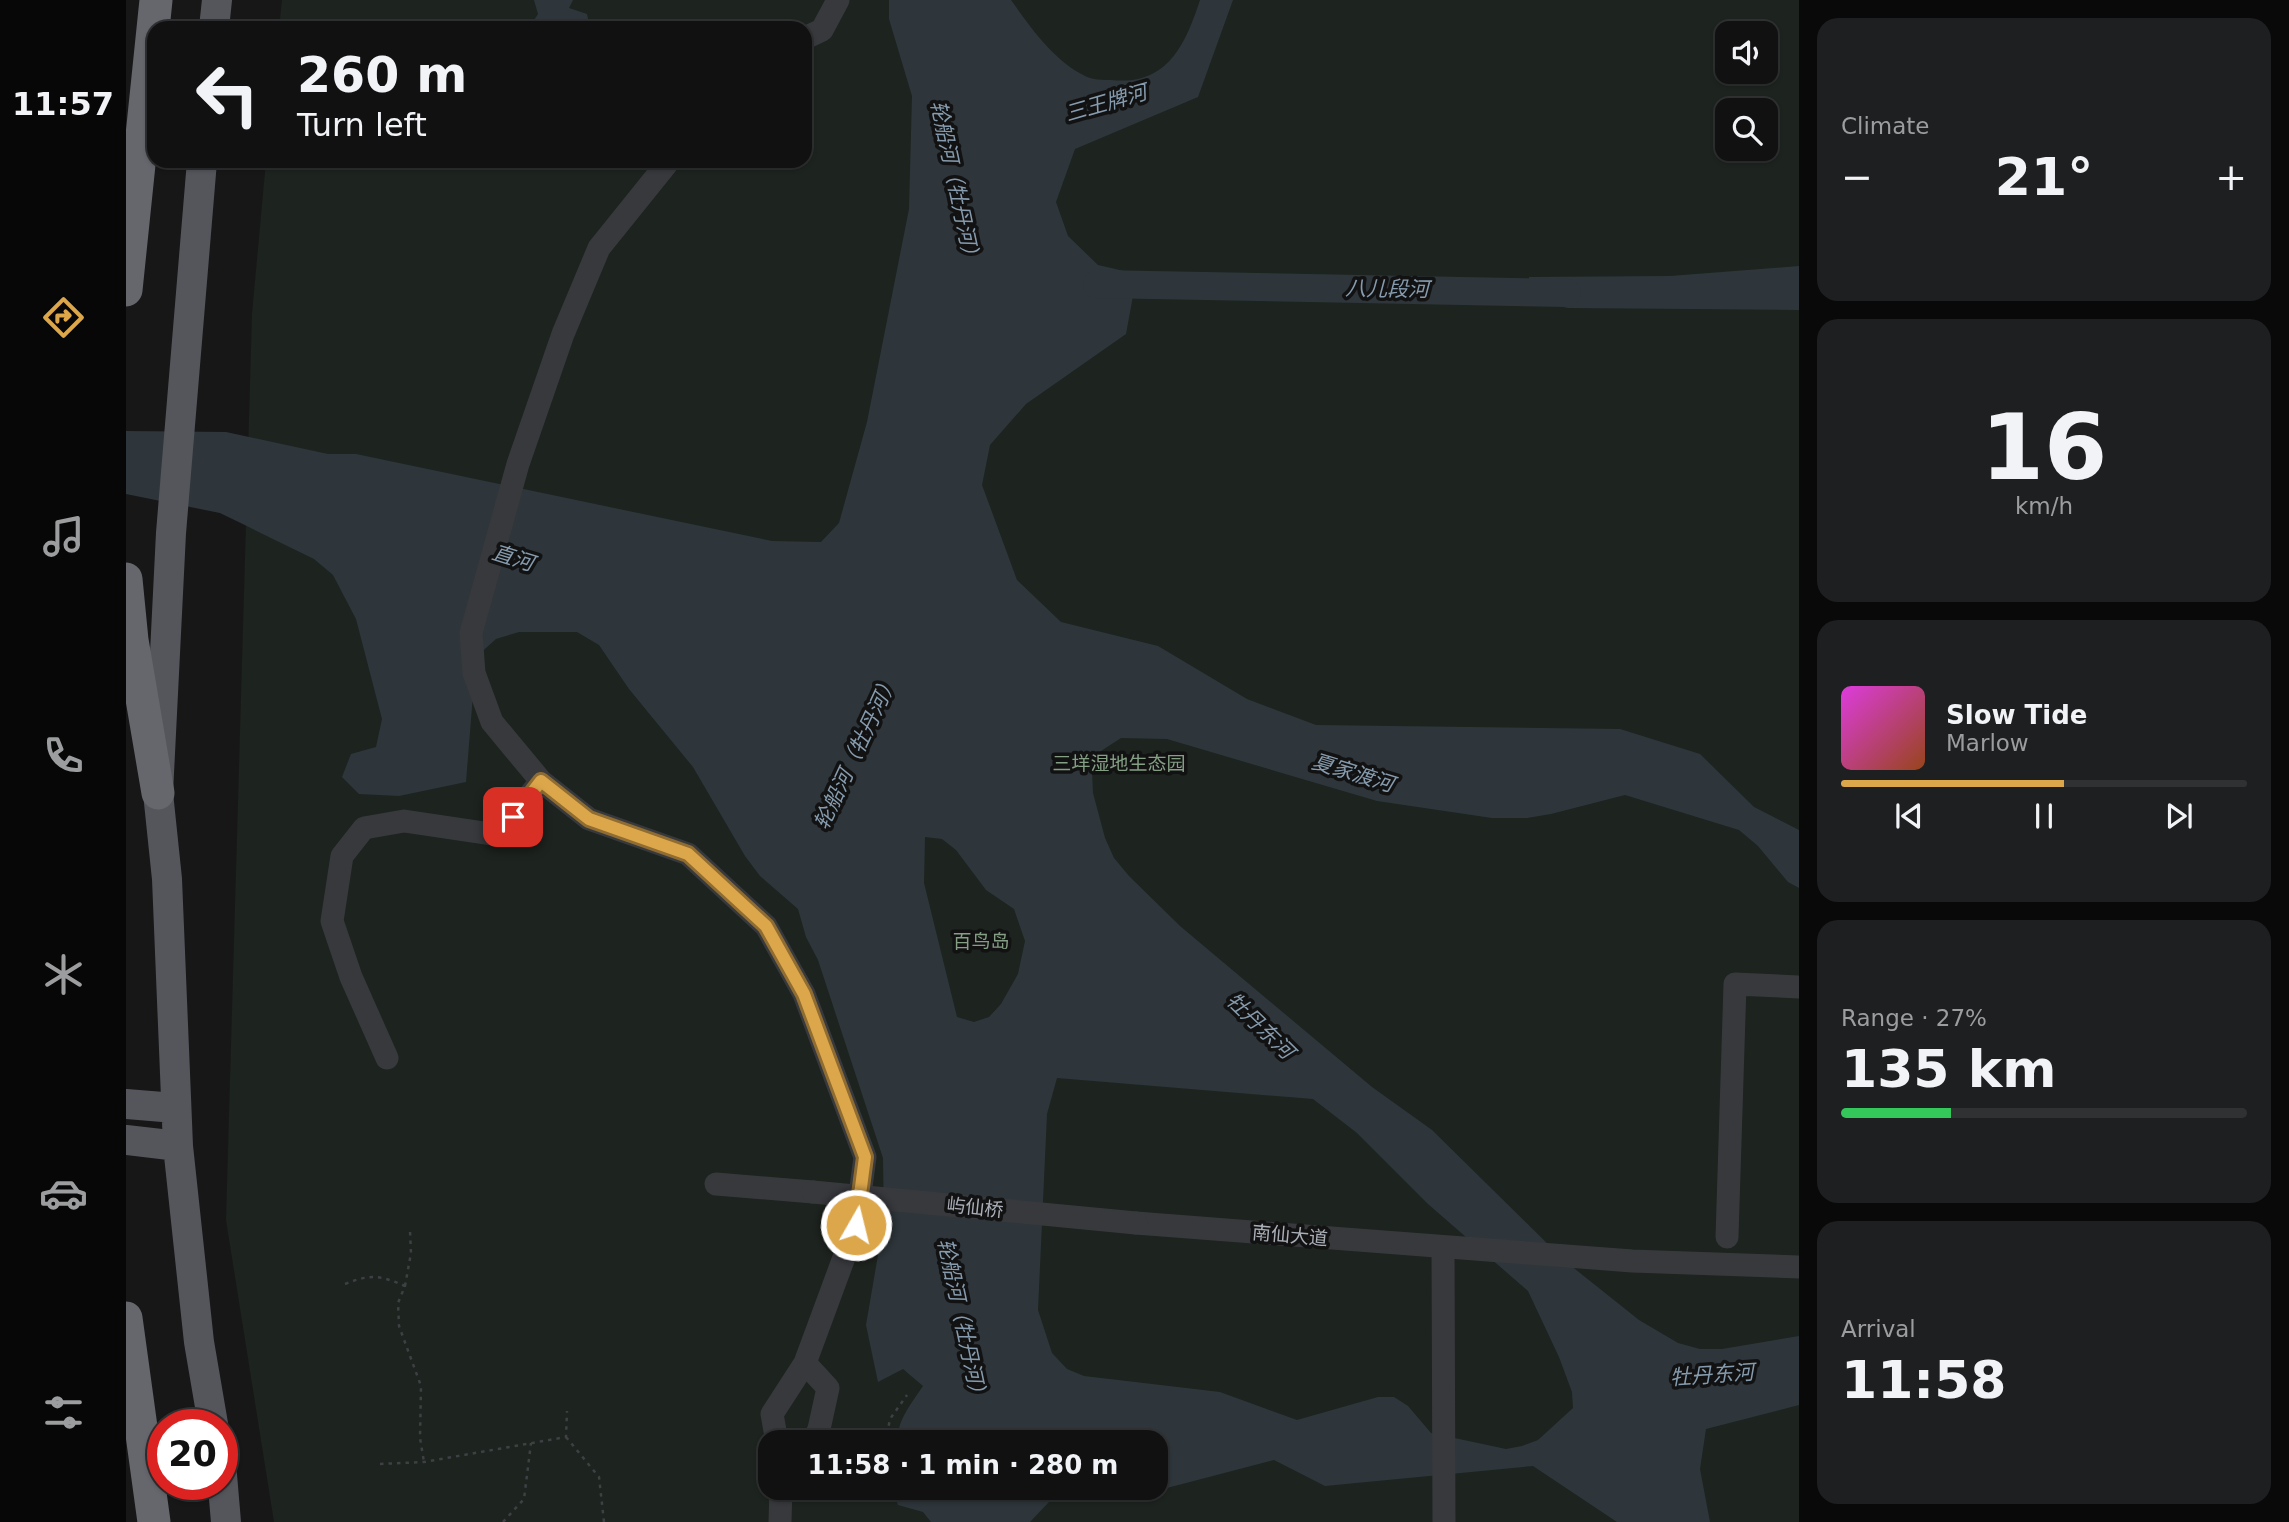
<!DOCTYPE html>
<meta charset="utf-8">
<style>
body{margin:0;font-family:"DejaVu Sans","Noto Sans SC",sans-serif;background:#1e1f20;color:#f1f3f6;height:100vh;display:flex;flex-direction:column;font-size:26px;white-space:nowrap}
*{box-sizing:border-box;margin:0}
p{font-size:23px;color:#9c9d9f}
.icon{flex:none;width:38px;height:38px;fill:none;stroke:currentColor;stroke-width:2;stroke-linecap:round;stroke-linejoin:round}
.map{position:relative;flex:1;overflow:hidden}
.details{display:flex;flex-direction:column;gap:18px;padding:18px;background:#09090a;width:490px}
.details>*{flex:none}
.banner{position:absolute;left:21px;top:21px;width:665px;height:147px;border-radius:21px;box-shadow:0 2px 5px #0004,0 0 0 2px #303132;background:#111112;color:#f1f3f6;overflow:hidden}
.controls{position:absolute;left:1589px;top:21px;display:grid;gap:14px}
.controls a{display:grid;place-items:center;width:63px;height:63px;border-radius:14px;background:#111112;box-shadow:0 2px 5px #0004,0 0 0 2px #303132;font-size:35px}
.speed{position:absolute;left:21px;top:1409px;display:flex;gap:14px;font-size:35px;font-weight:700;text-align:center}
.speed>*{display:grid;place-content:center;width:91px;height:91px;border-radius:50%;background:#111112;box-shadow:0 2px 5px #0004,0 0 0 2px #303132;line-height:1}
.speed .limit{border:10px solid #d22;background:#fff;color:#111}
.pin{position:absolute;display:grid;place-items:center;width:60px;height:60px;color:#fff;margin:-30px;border-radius:14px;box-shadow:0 4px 10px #0006}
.me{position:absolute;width:77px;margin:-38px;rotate:8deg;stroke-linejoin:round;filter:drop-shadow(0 0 5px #0008)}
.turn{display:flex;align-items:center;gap:24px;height:147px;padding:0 35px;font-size:32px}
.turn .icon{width:91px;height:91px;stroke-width:2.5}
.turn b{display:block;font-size:49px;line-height:60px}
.big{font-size:52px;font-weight:800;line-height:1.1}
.details .tile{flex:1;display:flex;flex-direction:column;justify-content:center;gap:10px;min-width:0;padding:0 24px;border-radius:21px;background:#1e1f20}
.details .dial{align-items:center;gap:0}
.dial b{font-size:91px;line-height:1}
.song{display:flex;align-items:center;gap:21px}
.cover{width:84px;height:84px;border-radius:10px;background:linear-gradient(135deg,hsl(300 70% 55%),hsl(20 70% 35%))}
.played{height:7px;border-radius:4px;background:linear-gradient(90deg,#dca64b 55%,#303132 55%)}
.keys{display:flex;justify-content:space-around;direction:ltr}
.heat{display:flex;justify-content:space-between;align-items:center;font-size:38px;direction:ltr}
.charge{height:10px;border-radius:5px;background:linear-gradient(90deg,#34c759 27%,#303132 0)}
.trip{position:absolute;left:632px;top:1430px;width:410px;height:70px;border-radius:21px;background:#111112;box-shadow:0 2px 5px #0004,0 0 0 2px #303132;font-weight:800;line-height:70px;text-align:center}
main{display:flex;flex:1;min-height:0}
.menu{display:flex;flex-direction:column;width:126px;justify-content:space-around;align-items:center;background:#070707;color:#9c9d9f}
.menu .icon{width:49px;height:49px}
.menu .current{color:#dca64b}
.menu b{font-size:32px;color:#f1f3f6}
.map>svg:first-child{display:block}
</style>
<main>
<nav class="menu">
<b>11:57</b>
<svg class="icon current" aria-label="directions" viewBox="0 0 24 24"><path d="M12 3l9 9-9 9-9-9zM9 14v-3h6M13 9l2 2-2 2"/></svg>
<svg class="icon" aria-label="music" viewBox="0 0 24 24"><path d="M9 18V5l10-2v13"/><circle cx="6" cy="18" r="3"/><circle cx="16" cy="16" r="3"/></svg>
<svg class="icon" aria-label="phone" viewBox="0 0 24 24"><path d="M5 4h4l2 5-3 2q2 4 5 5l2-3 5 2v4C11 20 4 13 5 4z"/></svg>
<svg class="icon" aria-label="climate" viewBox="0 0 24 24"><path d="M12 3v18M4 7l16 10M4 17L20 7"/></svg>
<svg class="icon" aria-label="car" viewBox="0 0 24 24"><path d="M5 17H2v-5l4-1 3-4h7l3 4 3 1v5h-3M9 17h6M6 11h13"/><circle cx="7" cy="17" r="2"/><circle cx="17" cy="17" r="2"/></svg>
<svg class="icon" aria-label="filters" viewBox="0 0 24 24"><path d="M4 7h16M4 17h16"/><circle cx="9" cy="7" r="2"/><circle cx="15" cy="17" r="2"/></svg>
</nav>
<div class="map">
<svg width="1673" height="1522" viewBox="0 0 1673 1522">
<rect width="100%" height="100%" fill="#171718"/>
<path fill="#1d231e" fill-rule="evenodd" d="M 156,0 L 1673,0 L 1673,1522 L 148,1522 L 100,1220 L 126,314 L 140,161 L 679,161 L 679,28 L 153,28 ZM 1601,33 L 1640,33 L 1640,72 L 1601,72 ZM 1601,110 L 1640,110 L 1640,149 L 1601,149 ZM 644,1442 L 1029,1442 L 1029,1488 L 644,1488 Z"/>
<path fill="#2e363b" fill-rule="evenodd" d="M 408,0 L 447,0 L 443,8 L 461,14 L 464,28 L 425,26 L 403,28 L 412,14 Z
M 763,0 L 885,0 C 905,28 927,60 959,76 C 966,80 977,80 985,80 C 1041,86 1059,46 1074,0 L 1107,0 L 1072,97 L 949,149 L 930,202 L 942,236 L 972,265 L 1011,274 L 1000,334 L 900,404 L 864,445 L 856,485 L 891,580 L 935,622 L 1032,646 L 1121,699 L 1190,725 L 1494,729 L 1574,754 L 1628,807 L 1673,830 L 1673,888 L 1662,882 L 1632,846 L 1613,830 L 1499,795 L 1425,814 L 1401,818 L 1366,818 L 1251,801 L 1041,739 L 995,738 L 975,751 L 966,771 L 967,793 L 979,838 L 988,858 L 1003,876 L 1054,926 L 1246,1087 L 1306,1130 L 1439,1261 L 1513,1320 L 1552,1343 L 1574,1349 L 1596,1349 L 1673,1336 L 1673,1405 L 1580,1429 L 1574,1469 L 1584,1522 L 1491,1522 L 1407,1466 L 1199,1486 L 1148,1460 L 1018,1494 L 923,1502 L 904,1522 L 805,1522 L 797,1512 L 772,1505 L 766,1488 L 1029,1488 L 1029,1442 L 772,1442 C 770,1421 786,1403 797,1386 L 777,1369 L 752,1382 L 740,1325 L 758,1220 L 757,1158 L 692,960 L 680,937 L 672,909 L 634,876 L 619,856 L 567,767 L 503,689 L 473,645 L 451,632 L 393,632 L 370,639 L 350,657 L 340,782 L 273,796 L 233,794 L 216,777 L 225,754 L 250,747 L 256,719 L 230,619 L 207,575 L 188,559 L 94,513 L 0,494 L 0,431 L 100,432 L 202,454 L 230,454 L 646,541 L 695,542 L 713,523 L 741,422 L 783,209 L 786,96 L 763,19 ZM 799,837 L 816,839 L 830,850 L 860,890 L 888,909 L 899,941 L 892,974 L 875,1004 L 863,1017 L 848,1022 L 831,1017 L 798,883 ZM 931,1078 L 1187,1099 L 1231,1133 L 1302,1204 L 1402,1291 L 1433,1357 L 1446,1392 L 1447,1408 L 1412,1440 L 1396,1446 L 1380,1449 L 1305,1433 L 1282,1406 L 1268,1397 L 1252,1397 L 1171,1420 L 1094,1392 L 958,1376 L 941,1369 L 926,1353 L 912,1310 L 921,1114 Z
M 1673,266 L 1673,310 L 1442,308 L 1403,300 L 1403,277 L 1544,276 Z"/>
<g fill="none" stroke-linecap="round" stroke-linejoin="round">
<path stroke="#2e363b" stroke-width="28" d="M 971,284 L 1441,293"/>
<path stroke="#3e4044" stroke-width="2.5" stroke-dasharray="3.5 5" stroke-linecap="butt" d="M 219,1284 C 244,1274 254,1275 279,1286 L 272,1303 L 273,1326 L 295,1386 L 294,1438 L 298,1462
M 279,1286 L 285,1253 L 284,1231
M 710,1430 L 761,1434 L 763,1442
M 761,1434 L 764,1419 L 781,1395
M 440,1437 L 473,1477 L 478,1522
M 254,1464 L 298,1462 L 440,1437 L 441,1411
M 377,1522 L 398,1499 L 405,1443"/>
<path stroke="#38393d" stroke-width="23" d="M 679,38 L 696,30 L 712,0
M 543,161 L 473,248 L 437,334 L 392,464 L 345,633 L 348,673 L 366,722 L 415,781 L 463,819 L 562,854 L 640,926 L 678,994 L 739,1157 L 730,1225 L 679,1363 L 646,1414 L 651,1442
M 261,1058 L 225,977 L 206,921 L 216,856 L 238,828 L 278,821 L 372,835 L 415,781
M 590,1184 L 687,1192
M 1010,1223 L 1506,1261 L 1673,1267
M 1601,1237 L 1609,984 L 1673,987
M 1317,1247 L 1318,1522
M 679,1363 L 702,1388 L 693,1429 L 687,1442
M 654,1522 L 655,1488"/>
<path stroke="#55565c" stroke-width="30" d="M 88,28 L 91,0
M 76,161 L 45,533 L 32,793 L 41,879 L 52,1146 L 73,1342 L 87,1424
M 0,1104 L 49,1108
M 0,1140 L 52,1146
M 96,1475 L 100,1522"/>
<path stroke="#65676d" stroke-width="33" d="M 0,290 L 30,0
M 0,579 L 6,640 L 32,793
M 0,1318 L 28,1522"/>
<path stroke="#38393d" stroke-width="23" d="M 687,1192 L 1010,1223"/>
</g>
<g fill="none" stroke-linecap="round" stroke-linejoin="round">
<defs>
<path id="route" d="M 387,817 L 415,781 L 463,819 L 562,854 L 640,926 L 678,994 L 739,1157 L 730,1225"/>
</defs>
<use href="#route" stroke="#8f6c31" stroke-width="18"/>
<use href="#route" stroke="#dca64b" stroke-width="12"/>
</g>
<g text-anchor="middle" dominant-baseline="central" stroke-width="7" stroke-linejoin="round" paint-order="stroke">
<g font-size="19" fill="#849f84" stroke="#121213">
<text x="993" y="763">三垟湿地生态园</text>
<text x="855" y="941">百鸟岛</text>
</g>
<g font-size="19" fill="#aaafb7" stroke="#121213">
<text transform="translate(849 1207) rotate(6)">屿仙桥</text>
<text transform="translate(1164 1235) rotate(5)">南仙大道</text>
</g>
<g font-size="21" font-style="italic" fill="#869cae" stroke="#121213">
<text transform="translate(980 103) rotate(-16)">三王牌河</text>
<text transform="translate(829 183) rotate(78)">轮船河（牡丹河）</text>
<text transform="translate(1261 289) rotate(1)">八儿段河</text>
<text transform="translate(387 558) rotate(17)">直河</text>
<text transform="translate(730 752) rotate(-65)">轮船河（牡丹河）</text>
<text transform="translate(1227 773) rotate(17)">夏家渡河</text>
<text transform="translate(1134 1026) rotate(44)">牡丹东河</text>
<text transform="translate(836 1321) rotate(78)">轮船河（牡丹河）</text>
<text transform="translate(1586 1375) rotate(-4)">牡丹东河</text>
</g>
</g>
</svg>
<div class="controls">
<a><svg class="icon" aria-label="sound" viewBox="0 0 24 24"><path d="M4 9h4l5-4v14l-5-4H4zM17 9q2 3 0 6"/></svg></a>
<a><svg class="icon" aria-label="search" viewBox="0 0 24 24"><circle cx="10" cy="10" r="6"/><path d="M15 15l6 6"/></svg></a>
</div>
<div class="speed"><div class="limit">20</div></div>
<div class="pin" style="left:387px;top:817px;background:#d93025"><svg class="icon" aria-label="arrive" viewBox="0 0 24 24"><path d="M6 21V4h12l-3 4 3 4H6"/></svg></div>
<svg class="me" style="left:730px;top:1225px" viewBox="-20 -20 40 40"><circle r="17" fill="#dca64b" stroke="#fff" stroke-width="3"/><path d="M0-11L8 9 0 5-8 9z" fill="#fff"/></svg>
<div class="trip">11:58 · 1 min · 280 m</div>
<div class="banner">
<div class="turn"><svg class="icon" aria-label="left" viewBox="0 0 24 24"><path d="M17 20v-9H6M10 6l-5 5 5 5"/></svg><div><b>260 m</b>Turn left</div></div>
</div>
</div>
<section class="details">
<div class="tile"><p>Climate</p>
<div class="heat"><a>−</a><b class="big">21°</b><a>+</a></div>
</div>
<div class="tile dial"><b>16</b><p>km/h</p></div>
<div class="tile">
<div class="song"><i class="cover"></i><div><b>Slow Tide</b><p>Marlow</p></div></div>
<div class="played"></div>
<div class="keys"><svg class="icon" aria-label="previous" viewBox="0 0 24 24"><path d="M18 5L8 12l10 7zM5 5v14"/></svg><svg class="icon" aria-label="pause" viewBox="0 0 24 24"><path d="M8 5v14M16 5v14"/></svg><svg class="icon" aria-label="next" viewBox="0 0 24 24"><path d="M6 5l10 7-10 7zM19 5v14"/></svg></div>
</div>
<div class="tile"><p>Range · 27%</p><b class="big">135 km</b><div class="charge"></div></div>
<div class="tile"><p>Arrival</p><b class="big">11:58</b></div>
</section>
</main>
